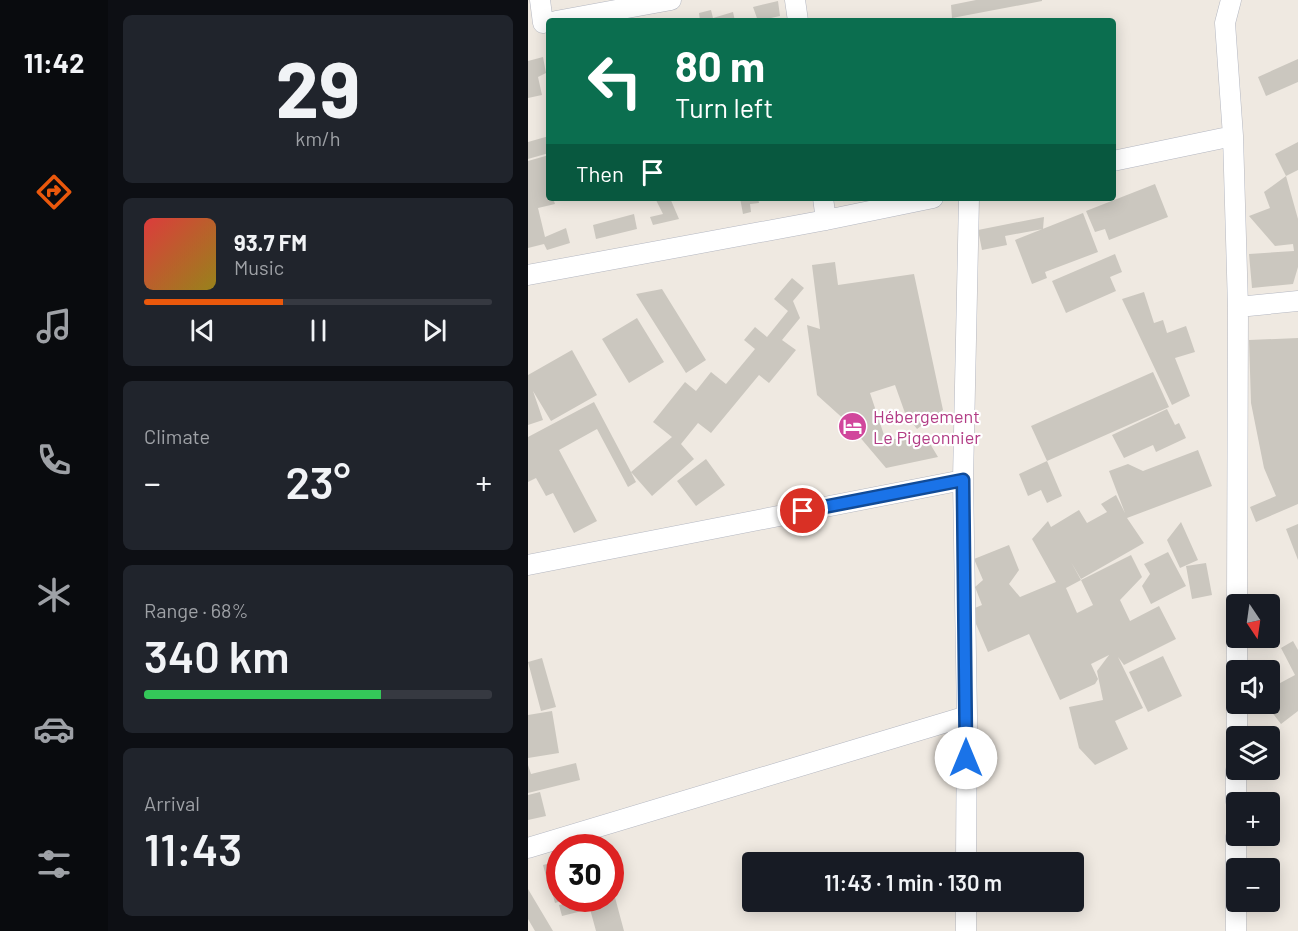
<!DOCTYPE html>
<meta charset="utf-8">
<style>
body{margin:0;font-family:Barlow,sans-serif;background:#20242c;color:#f1f3f6;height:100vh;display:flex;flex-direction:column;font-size:22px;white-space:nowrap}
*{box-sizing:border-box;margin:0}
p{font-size:20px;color:#9ea1a6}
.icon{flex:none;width:33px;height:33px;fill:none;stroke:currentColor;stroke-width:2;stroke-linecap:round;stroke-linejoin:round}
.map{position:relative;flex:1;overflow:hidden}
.side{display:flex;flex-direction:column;gap:15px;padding:15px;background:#0d0f14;width:420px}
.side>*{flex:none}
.top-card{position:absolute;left:18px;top:18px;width:570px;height:183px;border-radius:6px;box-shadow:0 3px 15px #0003;background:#0b6e4f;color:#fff;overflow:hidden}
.needle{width:39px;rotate:167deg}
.fabs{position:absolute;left:698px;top:594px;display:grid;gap:12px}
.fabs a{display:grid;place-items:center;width:54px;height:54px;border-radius:6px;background:#171b24;box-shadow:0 3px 15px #0003;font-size:30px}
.speed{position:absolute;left:18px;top:834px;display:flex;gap:12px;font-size:30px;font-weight:700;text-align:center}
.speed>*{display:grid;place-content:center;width:78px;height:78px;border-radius:50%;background:#171b24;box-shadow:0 3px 15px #0003;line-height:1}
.speed .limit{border:9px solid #d22;background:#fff;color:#111}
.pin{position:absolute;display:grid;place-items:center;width:51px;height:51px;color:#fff;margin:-26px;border:3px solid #fff;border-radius:50%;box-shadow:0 2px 6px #0007}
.me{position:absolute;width:66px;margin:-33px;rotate:0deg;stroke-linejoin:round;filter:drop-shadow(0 0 4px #0008)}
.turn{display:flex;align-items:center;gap:21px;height:126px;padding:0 30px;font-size:27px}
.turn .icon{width:78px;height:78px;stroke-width:2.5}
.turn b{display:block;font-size:42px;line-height:51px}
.then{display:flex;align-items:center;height:57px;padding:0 30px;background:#0003;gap:12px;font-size:22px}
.big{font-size:45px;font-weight:600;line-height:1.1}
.side .widget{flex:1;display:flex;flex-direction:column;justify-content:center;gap:9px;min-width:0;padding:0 21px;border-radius:9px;background:#20242c}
.side .dial{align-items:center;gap:0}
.dial b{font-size:78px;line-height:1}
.song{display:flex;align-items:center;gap:18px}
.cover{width:72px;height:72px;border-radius:9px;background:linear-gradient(135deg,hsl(0 70% 55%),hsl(50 70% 35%))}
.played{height:6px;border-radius:3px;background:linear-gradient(90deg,#ea580c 40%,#363941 40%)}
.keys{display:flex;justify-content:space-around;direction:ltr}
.heat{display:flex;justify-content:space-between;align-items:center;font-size:33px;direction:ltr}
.charge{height:9px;border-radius:4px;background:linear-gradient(90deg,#34c759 68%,#363941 0)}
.trip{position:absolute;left:214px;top:852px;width:342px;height:60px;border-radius:6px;background:#171b24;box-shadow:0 3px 15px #0003;font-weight:600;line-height:60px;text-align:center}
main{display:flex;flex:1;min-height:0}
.menu{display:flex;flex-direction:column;width:108px;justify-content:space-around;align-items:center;background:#090b0e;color:#9ea1a6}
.menu .icon{width:42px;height:42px}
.menu .on{color:#ea580c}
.menu b{font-size:27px;color:#f1f3f6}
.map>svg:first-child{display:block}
</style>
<main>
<nav class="menu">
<b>11:42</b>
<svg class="icon on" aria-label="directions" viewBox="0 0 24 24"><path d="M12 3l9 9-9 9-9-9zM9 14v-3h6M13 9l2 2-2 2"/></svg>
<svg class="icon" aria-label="music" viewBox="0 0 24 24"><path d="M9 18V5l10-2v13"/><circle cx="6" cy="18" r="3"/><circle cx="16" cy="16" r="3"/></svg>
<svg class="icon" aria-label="phone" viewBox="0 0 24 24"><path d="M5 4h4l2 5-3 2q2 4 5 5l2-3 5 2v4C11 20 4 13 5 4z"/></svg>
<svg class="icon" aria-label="climate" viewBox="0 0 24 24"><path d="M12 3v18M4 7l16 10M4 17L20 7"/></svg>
<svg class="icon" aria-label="car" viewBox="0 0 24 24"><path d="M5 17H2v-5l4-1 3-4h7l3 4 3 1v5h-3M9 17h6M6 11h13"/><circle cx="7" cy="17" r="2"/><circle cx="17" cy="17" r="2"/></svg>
<svg class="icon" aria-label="filters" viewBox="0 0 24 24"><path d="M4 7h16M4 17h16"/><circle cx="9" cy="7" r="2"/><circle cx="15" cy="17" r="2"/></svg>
</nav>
<section class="side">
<div class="widget dial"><b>29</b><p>km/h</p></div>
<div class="widget">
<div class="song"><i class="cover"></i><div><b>93.7 FM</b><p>Music</p></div></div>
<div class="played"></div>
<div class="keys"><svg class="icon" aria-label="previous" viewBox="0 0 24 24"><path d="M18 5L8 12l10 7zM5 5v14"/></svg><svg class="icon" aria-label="pause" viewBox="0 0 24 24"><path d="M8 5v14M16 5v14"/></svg><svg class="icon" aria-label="next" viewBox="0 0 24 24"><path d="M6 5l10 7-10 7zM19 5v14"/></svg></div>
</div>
<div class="widget"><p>Climate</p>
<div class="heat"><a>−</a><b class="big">23°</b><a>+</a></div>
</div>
<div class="widget"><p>Range · 68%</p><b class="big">340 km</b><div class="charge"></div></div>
<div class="widget"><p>Arrival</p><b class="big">11:43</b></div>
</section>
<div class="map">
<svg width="770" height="931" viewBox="0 0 770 931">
<rect width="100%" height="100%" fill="#efe9e1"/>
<path fill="#cbc7bf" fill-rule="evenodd" d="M 448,0 L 514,0 L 514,1 L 424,18 L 423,5 Z
M 250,1 L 252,16 L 230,21 L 225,7 Z
M 183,10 L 185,18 L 205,12 L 207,21 L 172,21 L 171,13 Z
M 15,57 L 18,73 L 10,77 L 14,95 L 0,98 L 0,61 Z
M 770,59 L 770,82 L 738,96 L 730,77 Z
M 21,136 L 21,153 L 0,159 L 0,142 Z
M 770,142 L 770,170 L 758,176 L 747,154 Z
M 21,155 L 21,198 L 25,198 L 27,204 L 10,208 L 17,237 L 38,228 L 42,243 L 19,250 L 16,244 L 0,248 L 0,161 Z
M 758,176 L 770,219 L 770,267 L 765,284 L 724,288 L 721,254 L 766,251 L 765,244 L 747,246 L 721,216 L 742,208 L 736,192 Z
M 627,184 L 640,217 L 581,240 L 577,229 L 567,232 L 558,211 Z
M 127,198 L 142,198 L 151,219 L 125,225 L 122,217 L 135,214 Z
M 212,198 L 230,198 L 231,203 L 222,204 L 223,212 L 215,214 Z
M 555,213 L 570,252 L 517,272 L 519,278 L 504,284 L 487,240 Z
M 106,214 L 109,229 L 68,239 L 65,225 Z
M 516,217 L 515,229 L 477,236 L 479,245 L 454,250 L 450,230 Z
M 587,254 L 594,272 L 582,277 L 588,291 L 538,313 L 524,281 Z
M 307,262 L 310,285 L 386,274 L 415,410 L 389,429 L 377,413 L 367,385 L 342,393 L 357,438 L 401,442 L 410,457 L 358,468 L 319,422 L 289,395 L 279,325 L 292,329 L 284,265 Z
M 264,278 L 276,288 L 265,301 L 272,318 L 254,340 L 268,350 L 241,383 L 231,375 L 183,433 L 170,423 L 153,444 L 166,459 L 124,496 L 103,472 L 108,482 L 100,487 L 69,429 L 31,450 L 69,521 L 46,533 L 25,493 L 18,496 L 8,478 L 0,482 L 0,437 L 66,402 L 103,472 L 144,437 L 125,422 L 157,382 L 168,391 L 183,372 L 198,384 L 227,349 L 216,340 L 227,327 L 239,337 L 260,311 L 246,299 Z
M 134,289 L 178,360 L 158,373 L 108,294 Z
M 616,292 L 626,323 L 635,320 L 639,333 L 658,326 L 667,352 L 647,358 L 662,396 L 644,405 L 594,299 Z
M 109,318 L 136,362 L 101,383 L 74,339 Z
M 770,338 L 770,504 L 728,522 L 722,507 L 748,496 L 736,468 L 723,403 L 721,340 Z
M 44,350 L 69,395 L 23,421 L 5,391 L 15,420 L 0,425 L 0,375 Z
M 625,372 L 641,407 L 519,461 L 503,426 Z
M 639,409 L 647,425 L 651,423 L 658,438 L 628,452 L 625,445 L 596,458 L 584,435 Z
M 670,450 L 684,486 L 599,518 L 616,543 L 553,579 L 543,562 L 553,580 L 603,555 L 614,577 L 592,600 L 602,621 L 631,606 L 648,639 L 596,665 L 590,657 L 615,708 L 587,721 L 600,749 L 567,765 L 551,748 L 541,707 L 575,700 L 571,681 L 569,671 L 581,655 L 563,664 L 570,679 L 567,684 L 532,700 L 501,634 L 460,652 L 442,610 L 454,605 L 447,587 L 455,580 L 446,559 L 481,545 L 491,570 L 481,584 L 492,597 L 528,582 L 504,539 L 520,521 L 523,527 L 551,510 L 559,523 L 579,512 L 573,504 L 588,495 L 597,513 L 581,471 L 600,464 L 615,471 ZM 553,580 L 565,605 L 549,613 L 538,588 Z
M 178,459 L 197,485 L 168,506 L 149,481 Z
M 519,461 L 534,496 L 519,503 L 513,490 L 500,496 L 491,474 Z
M 653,522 L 670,560 L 652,568 L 639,540 Z
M 770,524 L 770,560 L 758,529 Z
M 640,552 L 658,586 L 623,604 L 614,586 L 622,574 L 616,564 Z
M 678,563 L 684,595 L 664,599 L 658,566 Z
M 765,641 L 770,650 L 770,711 L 753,724 L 743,711 L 749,699 L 741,689 L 767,675 L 753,648 Z
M 635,656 L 654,696 L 620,712 L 601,672 Z
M 14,658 L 28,707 L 13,711 L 0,662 Z
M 24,711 L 31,753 L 0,758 L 0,715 Z
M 48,763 L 52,780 L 0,793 L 0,765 L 3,774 Z
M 12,792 L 18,816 L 0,820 L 0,795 Z
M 26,862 L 28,867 L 32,866 L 32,884 L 21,887 L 15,865 Z
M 32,886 L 32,898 L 40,899 L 27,903 L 23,888 Z
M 0,889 L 25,931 L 7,931 L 0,919 Z
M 85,890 L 96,931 L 68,931 L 62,909 L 34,916 L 31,905 L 59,898 L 82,898 L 82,891 Z"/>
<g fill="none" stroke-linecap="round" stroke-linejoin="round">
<defs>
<path id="minor" d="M 12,0 L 15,23
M 267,0 L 270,21
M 703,0 L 697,23 L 705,136 L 710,307 L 709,604
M 28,21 L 143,0
M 585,161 L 705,136
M 295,198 L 298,220
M 0,275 L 298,220 L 405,198
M 710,307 L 770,301
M 0,565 L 435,480
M 709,670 L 709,638
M 709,736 L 709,704
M 708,802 L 708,770
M 0,848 L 439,716
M 438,862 L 439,716 L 435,480 L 441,198
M 438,931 L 438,902
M 708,931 L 708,836"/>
</defs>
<use href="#minor" stroke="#b4b7c1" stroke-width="21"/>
<use href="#minor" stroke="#fff" stroke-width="20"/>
</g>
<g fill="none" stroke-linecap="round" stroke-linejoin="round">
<defs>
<path id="route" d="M 275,511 L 435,480 L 438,758"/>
</defs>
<use href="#route" stroke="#114b97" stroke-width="15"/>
<use href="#route" stroke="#1a73e8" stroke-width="10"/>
</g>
<defs>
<symbol id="hotel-disc" viewBox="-11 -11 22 22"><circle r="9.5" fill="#d1479c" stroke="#fff"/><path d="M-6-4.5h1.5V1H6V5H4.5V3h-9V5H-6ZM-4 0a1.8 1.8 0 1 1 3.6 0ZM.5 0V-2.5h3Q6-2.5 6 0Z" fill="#fff"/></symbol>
</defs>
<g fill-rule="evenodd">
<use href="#hotel-disc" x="308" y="410" width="33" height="33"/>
</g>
<g text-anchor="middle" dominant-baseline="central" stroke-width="4.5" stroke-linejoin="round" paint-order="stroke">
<g font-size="18" fill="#b23c85" stroke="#fff" text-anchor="start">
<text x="345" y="416">Hébergement<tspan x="345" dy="21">Le Pigeonnier</tspan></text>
</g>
</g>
</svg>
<div class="fabs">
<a><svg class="needle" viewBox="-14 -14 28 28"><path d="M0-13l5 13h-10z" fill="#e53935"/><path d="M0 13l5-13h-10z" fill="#9ea1a6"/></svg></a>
<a><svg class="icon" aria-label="sound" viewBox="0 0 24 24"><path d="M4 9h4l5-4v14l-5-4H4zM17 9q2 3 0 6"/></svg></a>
<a><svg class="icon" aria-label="layers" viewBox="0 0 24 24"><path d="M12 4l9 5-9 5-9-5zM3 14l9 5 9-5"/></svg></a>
<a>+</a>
<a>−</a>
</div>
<div class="speed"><div class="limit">30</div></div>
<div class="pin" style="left:275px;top:511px;background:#d93025"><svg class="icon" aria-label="arrive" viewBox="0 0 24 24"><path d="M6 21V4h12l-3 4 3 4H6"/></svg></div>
<svg class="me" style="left:438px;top:758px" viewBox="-20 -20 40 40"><circle r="19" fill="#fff"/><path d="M0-13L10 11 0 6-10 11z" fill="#1a73e8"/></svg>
<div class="trip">11:43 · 1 min · 130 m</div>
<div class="top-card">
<div class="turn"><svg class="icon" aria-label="left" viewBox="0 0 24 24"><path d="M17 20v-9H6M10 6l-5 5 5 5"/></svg><div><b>80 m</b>Turn left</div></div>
<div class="then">Then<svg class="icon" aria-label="arrive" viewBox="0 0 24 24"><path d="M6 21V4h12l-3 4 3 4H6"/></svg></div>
</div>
</div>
</main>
